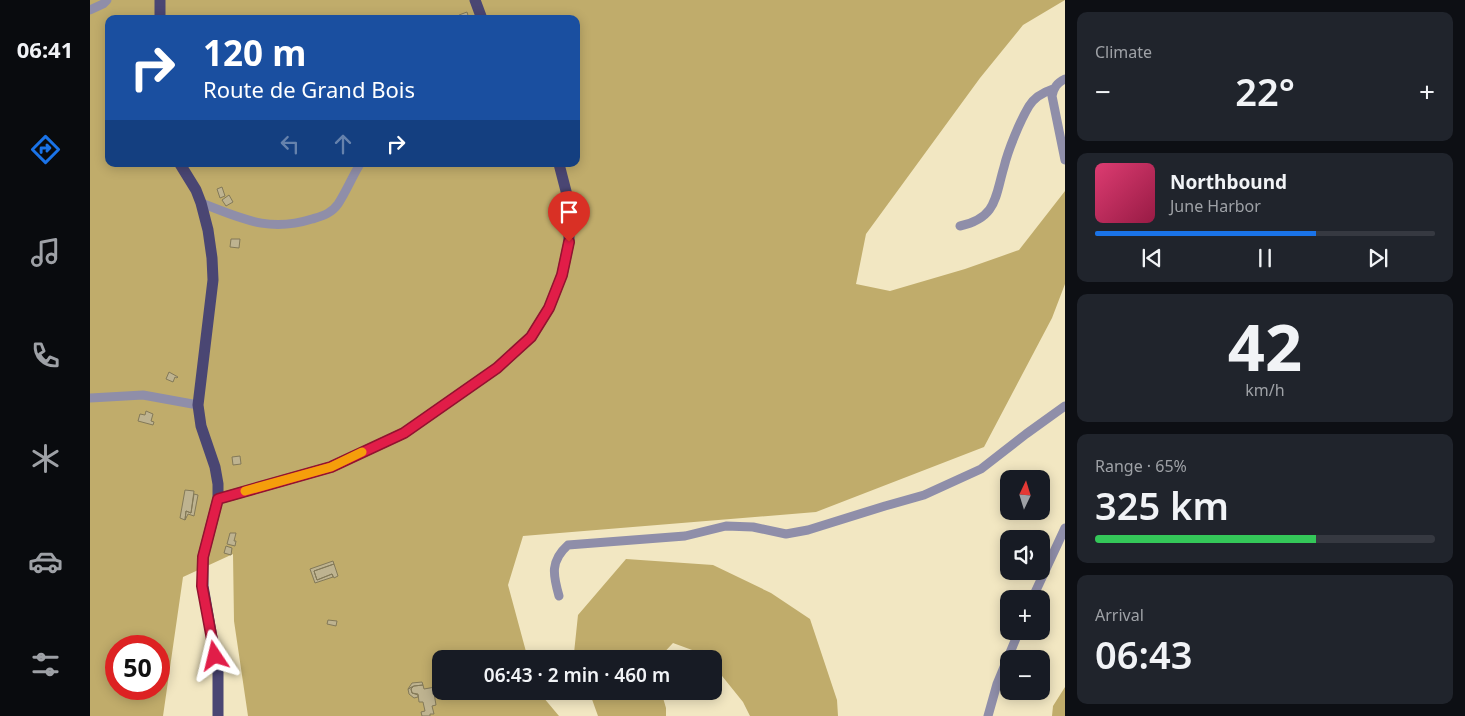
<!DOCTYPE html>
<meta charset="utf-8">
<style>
body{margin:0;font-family:"Noto Sans",sans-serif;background:#20242c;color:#f1f3f6;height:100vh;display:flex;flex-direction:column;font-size:19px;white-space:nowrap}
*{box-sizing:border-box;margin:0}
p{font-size:16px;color:#9ea1a6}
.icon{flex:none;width:28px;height:28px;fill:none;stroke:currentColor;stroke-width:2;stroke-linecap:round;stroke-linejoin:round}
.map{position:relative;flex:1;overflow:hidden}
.details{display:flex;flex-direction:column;gap:12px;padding:12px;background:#0d0f14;width:400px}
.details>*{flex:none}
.guide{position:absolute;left:15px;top:15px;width:475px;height:152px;border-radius:10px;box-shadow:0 2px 12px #0003;background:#1a4fa0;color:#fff;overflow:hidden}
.needle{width:32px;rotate:4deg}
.buttons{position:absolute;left:910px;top:470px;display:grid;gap:10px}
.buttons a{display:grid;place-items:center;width:50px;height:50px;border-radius:10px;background:#171b24;box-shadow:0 2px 12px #0003;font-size:25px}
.speed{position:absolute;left:15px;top:635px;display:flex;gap:10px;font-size:25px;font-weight:700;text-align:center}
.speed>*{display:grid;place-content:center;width:65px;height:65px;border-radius:50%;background:#171b24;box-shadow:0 2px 12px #0003;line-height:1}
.speed .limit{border:8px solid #d22;background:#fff;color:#111}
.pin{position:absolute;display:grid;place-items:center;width:42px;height:42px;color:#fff;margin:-51px -21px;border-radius:50% 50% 50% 0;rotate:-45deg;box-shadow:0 0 5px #0007}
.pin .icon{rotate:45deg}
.me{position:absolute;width:55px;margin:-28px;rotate:350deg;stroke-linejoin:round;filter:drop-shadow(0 0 4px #0008)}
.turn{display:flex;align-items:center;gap:18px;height:105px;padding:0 15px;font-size:22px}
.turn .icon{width:65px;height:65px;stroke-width:2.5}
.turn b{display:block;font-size:35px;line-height:42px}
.lanes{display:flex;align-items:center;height:48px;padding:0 15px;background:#0003;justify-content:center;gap:25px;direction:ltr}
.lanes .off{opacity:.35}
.big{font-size:38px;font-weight:600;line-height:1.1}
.details .card{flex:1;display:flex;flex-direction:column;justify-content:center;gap:8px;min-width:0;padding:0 18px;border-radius:10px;background:#20242c}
.details .dial{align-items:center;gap:0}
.dial b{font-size:65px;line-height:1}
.song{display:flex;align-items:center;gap:15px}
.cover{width:60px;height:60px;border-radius:8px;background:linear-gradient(135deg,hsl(340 70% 55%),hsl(340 70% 35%))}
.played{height:5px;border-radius:2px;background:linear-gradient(90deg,#1a73e8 65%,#363941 65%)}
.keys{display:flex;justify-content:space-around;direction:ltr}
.heat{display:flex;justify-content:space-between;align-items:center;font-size:28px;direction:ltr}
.charge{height:8px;border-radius:4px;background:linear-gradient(90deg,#34c759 65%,#363941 0)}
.trip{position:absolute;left:342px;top:650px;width:290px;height:50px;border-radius:10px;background:#171b24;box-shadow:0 2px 12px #0003;font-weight:600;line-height:50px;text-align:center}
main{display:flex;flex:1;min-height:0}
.menu{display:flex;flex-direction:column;width:90px;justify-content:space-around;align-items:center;background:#090b0e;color:#9ea1a6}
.menu .icon{width:35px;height:35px}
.menu .selected{color:#1a73e8}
.menu b{font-size:22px;color:#f1f3f6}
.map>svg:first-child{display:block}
</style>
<main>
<nav class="menu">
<b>06:41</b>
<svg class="icon selected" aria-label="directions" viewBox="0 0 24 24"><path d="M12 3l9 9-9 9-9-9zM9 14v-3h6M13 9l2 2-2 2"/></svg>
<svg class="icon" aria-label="music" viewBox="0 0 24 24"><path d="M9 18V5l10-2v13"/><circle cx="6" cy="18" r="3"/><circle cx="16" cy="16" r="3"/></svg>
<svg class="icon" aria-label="phone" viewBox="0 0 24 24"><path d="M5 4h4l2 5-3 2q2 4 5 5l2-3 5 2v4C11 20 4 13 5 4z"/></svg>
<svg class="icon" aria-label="climate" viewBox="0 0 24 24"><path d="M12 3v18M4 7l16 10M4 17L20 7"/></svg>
<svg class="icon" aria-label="car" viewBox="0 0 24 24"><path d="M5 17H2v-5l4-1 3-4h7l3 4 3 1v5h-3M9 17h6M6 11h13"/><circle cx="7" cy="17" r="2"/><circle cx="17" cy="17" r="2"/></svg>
<svg class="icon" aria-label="filters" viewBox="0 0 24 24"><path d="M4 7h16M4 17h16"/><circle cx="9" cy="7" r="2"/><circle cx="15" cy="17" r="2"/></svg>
</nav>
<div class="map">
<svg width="975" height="716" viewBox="0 0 975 716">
<rect width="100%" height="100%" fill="#f2e7c2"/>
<path fill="#c0ac6b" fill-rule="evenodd" d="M 0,0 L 975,0 L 933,25 L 890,78 L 776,234 L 766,284 L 800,291 L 875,269 L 929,250 L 975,191 L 975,284 L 962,318 L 894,447 L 726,512 L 433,536 L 418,585 L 438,659 L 351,659 L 351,691 L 448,691 L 469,716 L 158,716 L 144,621 L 143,554 L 93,577 L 73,716 L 0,716 ZM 19,19 L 486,19 L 486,164 L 19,164 ZM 26,646 L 69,646 L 69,689 L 26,689 Z
M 536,559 L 623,565 L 681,593 L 720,619 L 747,700 L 748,716 L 660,716 L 653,702 L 624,666 L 624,659 L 617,659 L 613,654 L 583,643 L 568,659 L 486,659 L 484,653 L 488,615 Z
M 975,687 L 975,716 L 962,716 L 963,706 Z
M 499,691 L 571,691 L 576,708 L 576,716 L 508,716 Z"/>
<path fill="#beb390" stroke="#837958" d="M 377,12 L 379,19 L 370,19 L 369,15 Z
M 132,187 L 135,196 L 130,198 L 127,189 Z
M 139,195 L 143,202 L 136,206 L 132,200 Z
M 141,239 L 150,239 L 149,248 L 140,247 Z
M 79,372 L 88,377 L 87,378 L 85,377 L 83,382 L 76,379 Z
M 56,411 L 63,414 L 61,421 L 64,422 L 63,425 L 48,421 L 50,414 L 55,415 Z
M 150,456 L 151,464 L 143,465 L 142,457 Z
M 95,490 L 104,491 L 101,513 L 96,511 L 95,520 L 90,518 Z
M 104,494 L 108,495 L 104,516 L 98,514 L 95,520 L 96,511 L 101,513 Z
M 140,533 L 146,533 L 144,541 L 146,541 L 145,546 L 137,544 Z
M 136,546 L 142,548 L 141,555 L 134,553 Z
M 243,561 L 244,564 L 224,571 L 227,580 L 242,574 L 243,577 L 225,583 L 220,569 Z
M 244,564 L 248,576 L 244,578 L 242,574 L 227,580 L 224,571 Z
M 238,620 L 247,621 L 246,626 L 237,624 Z
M 332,682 L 333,685 L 324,686 L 318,689 L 322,683 Z
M 333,685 L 334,689 L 351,686 L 351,691 L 357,691 L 344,693 L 346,705 L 342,706 L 344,714 L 340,714 L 340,716 L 332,716 L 331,712 L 335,711 L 333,702 L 329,702 L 328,694 L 322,693 L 321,689 L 324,686 Z
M 324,686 L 321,689 L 322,693 L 328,695 L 328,697 L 324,698 L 319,694 L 318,689 Z"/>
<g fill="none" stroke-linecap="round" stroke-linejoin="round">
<path stroke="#8f8ea9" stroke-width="9" d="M 0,10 L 13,4 L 17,0
M 975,79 C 967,83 964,87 962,96 L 975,160
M 111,203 C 151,218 178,233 222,219 C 232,216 241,214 248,204 C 256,192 262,177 270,164
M 870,226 C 907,218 905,197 914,167 C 918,150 930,121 939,106 C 944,98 954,92 963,89
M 0,398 L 53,395 L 108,405
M 469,596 C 463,575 460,561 478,545 L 595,536 L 636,526 L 663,527 L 696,534 L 718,530 L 795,506 L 834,495 L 891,469 L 936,434 L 975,406
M 942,599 L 975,528
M 898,716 L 907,684 L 929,631"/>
<path stroke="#4a4673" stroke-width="11" d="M 385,0 L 392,19
M 70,19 L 70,0
M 90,164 L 106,190 L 111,203 L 118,230 L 122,258 L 123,280 L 108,405 L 111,426 L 125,467 L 128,484 L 128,499 L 113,557 L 113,586 L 128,672 L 128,716
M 128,499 L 241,467 L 314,433 L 407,368 L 441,337 L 459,308 L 472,275 L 479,242 L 479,219 L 477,195 L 469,164"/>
</g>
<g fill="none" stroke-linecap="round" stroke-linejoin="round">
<defs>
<path id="route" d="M 125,656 L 112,586 L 113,557 L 128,499 L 241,467 L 314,433 L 407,368 L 441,337 L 459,308 L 472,275 L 479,242"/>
</defs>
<use href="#route" stroke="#92132f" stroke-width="12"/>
<use href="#route" stroke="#e11d48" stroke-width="9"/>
<path stroke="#f59e0b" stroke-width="9" d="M 155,491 L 241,467 L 272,452"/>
</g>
</svg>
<div class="buttons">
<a><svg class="needle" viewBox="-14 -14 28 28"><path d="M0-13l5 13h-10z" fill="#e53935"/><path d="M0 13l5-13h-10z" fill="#9ea1a6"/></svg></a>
<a><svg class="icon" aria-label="sound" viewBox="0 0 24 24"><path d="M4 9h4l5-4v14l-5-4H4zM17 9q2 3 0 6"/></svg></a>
<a>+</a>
<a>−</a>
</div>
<div class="speed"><div class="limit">50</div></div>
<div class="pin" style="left:479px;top:242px;background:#d93025"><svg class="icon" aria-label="arrive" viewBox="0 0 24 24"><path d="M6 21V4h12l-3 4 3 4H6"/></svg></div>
<svg class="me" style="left:125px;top:656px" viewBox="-20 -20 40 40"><path d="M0-17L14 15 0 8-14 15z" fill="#e11d48" stroke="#fff" stroke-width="4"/></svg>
<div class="trip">06:43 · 2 min · 460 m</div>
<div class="guide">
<div class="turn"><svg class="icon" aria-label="right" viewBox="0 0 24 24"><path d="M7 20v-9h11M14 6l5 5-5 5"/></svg><div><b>120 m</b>Route de Grand Bois</div></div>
<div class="lanes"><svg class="icon off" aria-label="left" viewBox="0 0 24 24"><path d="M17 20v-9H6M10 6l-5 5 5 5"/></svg><svg class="icon off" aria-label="ahead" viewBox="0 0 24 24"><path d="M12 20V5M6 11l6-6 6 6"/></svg><svg class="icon" aria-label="right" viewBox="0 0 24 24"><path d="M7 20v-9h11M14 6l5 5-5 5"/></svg></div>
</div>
</div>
<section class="details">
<div class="card"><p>Climate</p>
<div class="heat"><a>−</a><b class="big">22°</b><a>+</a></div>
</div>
<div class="card">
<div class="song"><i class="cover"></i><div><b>Northbound</b><p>June Harbor</p></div></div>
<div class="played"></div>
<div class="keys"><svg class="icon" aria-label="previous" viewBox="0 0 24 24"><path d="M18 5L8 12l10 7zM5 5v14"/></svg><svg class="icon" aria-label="pause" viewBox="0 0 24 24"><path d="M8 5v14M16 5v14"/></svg><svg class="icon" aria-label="next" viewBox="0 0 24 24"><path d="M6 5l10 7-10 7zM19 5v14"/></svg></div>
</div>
<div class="card dial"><b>42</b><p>km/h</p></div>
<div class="card"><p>Range · 65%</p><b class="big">325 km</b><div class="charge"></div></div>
<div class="card"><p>Arrival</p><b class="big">06:43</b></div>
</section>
</main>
